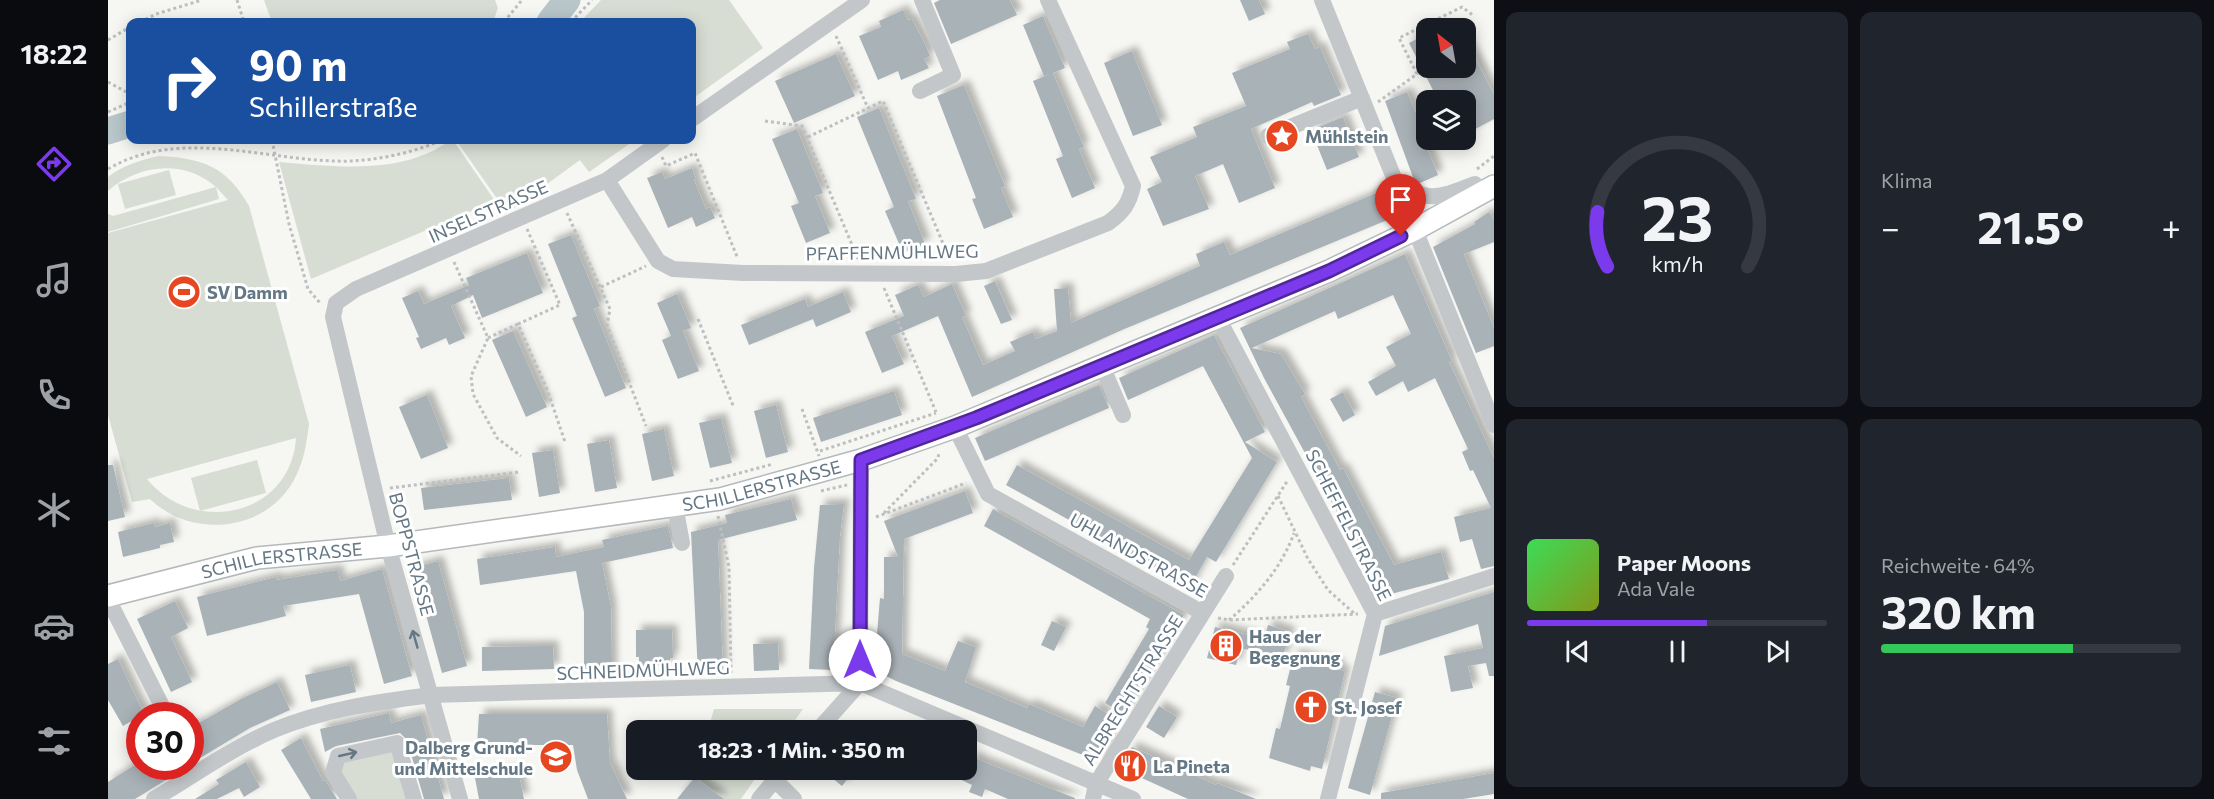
<!DOCTYPE html>
<html lang="de">
<meta charset="utf-8">
<style>
body{margin:0;font-family:Commissioner,sans-serif;background:#20242c;color:#f1f3f6;height:100vh;display:flex;flex-direction:column;font-size:22px;white-space:nowrap}
*{box-sizing:border-box;margin:0}
p{font-size:20px;color:#9ea1a6}
.icon{flex:none;width:33px;height:33px;fill:none;stroke:currentColor;stroke-width:2;stroke-linecap:round;stroke-linejoin:round}
.map{position:relative;flex:1;overflow:hidden}
.details{display:flex;flex-direction:column;gap:12px;padding:12px;background:#0d0f14;width:720px}
.details>*{flex:none}
.guide{position:absolute;left:18px;top:18px;width:570px;height:126px;border-radius:12px;box-shadow:0 3px 15px #0003;background:#1a4fa0;color:#fff;overflow:hidden}
.needle{width:39px;rotate:329deg}
.controls{position:absolute;left:1308px;top:18px;display:grid;gap:12px}
.controls a{display:grid;place-items:center;width:60px;height:60px;border-radius:12px;background:#171b24;box-shadow:0 3px 15px #0003;font-size:30px}
.speed{position:absolute;left:18px;top:702px;display:flex;gap:12px;font-size:30px;font-weight:700;text-align:center}
.speed>*{display:grid;place-content:center;width:78px;height:78px;border-radius:50%;background:#171b24;box-shadow:0 3px 15px #0003;line-height:1}
.speed .limit{border:9px solid #d22;background:#fff;color:#111}
.pin{position:absolute;display:grid;place-items:center;width:51px;height:51px;color:#fff;margin:-62px -26px;border-radius:50% 50% 50% 0;rotate:-45deg;box-shadow:0 0 6px #0007}
.pin .icon{rotate:45deg}
.me{position:absolute;width:66px;margin:-33px;rotate:0deg;stroke-linejoin:round;filter:drop-shadow(0 0 4px #0008)}
.turn{display:flex;align-items:center;gap:21px;height:126px;padding:0 24px;font-size:27px}
.turn .icon{width:78px;height:78px;stroke-width:2.5}
.turn b{display:block;font-size:42px;line-height:51px}
.big{font-size:45px;font-weight:700;line-height:1.1}
.details .widget{flex:1;display:flex;flex-direction:column;justify-content:center;gap:9px;min-width:0;padding:0 21px;border-radius:12px;background:#20242c}
.details .dial{align-items:center;gap:0}
.dial svg{height:156px;overflow:visible;fill:none;stroke:#363941;stroke-width:7;stroke-linecap:round;text-anchor:middle}
.dial text{fill:#f1f3f6;stroke:none}
.song{display:flex;align-items:center;gap:18px}
.cover{width:72px;height:72px;border-radius:9px;background:linear-gradient(135deg,hsl(130 70% 55%),hsl(70 70% 35%))}
.played{height:6px;border-radius:3px;background:linear-gradient(90deg,#7c3aed 60%,#363941 60%)}
.keys{display:flex;justify-content:space-around;direction:ltr}
.heat{display:flex;justify-content:space-between;align-items:center;font-size:33px;direction:ltr}
.charge{height:9px;border-radius:4px;background:linear-gradient(90deg,#34c759 64%,#363941 0)}
.details .tiles{flex:1;display:grid;gap:12px;grid-template-columns:repeat(2,1fr)}
.trip{position:absolute;left:518px;top:720px;width:351px;height:60px;border-radius:12px;background:#171b24;box-shadow:0 3px 15px #0003;font-weight:700;line-height:60px;text-align:center}
main{display:flex;flex:1;min-height:0}
.tab-bar{display:flex;flex-direction:column;width:108px;justify-content:space-around;align-items:center;background:#090b0e;color:#9ea1a6}
.tab-bar .icon{width:42px;height:42px}
.tab-bar .on{color:#7c3aed}
.tab-bar b{font-size:27px;color:#f1f3f6}
.map>svg:first-child{display:block}
</style>
<main>
<nav class="tab-bar">
<b>18:22</b>
<svg class="icon on" aria-label="directions" viewBox="0 0 24 24"><path d="M12 3l9 9-9 9-9-9zM9 14v-3h6M13 9l2 2-2 2"/></svg>
<svg class="icon" aria-label="music" viewBox="0 0 24 24"><path d="M9 18V5l10-2v13"/><circle cx="6" cy="18" r="3"/><circle cx="16" cy="16" r="3"/></svg>
<svg class="icon" aria-label="phone" viewBox="0 0 24 24"><path d="M5 4h4l2 5-3 2q2 4 5 5l2-3 5 2v4C11 20 4 13 5 4z"/></svg>
<svg class="icon" aria-label="climate" viewBox="0 0 24 24"><path d="M12 3v18M4 7l16 10M4 17L20 7"/></svg>
<svg class="icon" aria-label="car" viewBox="0 0 24 24"><path d="M5 17H2v-5l4-1 3-4h7l3 4 3 1v5h-3M9 17h6M6 11h13"/><circle cx="7" cy="17" r="2"/><circle cx="17" cy="17" r="2"/></svg>
<svg class="icon" aria-label="filters" viewBox="0 0 24 24"><path d="M4 7h16M4 17h16"/><circle cx="9" cy="7" r="2"/><circle cx="15" cy="17" r="2"/></svg>
</nav>
<div class="map">
<svg width="1386" height="799" viewBox="0 0 1386 799">
<defs>
<filter id="shadow"><feDropShadow dx="5.5" dy="-5.5" stdDeviation="3" flood-color="#0004"/></filter>
</defs>
<rect width="100%" height="100%" fill="#f6f6f2"/>
<path fill="#d7ddd3" fill-rule="evenodd" d="M 156,0 L 387,0 L 390,8 L 386,19 L 375,22 L 164,22 Z
M 493,0 L 621,0 L 655,48 L 584,99 L 584,22 L 472,22 Z
M 345,140 L 387,201 L 203,279 L 171,162 C 217,166 277,173 320,153 C 329,150 336,143 345,140 Z
M 348,140 L 527,140 L 481,172 L 472,160 L 399,213 Z
M 51,156 C 95,158 119,167 141,206 L 201,424 C 199,440 197,455 191,469 C 167,531 87,542 42,499 L 24,502 L 0,415 L 0,233 L 120,200 L 108,187 L 111,199 L 0,232 L 0,214 L 5,216 L 108,187 C 77,159 30,164 0,191 L 0,177 C 15,165 33,160 51,156 ZM 188,438 C 183,516 86,537 39,479 Z
M 61,170 L 68,195 L 17,209 L 10,184 Z
M 149,460 L 158,493 L 92,511 L 83,478 Z
M 606,709 L 695,709 L 680,730 L 600,730 Z
M 284,751 L 299,799 L 247,799 L 232,776 L 235,761 Z
M 589,770 L 653,770 L 633,799 L 616,799 L 587,777 Z"/>
<g fill="none" stroke-linecap="round" stroke-linejoin="round">
<path stroke="#b8c6c9" stroke-width="27" d="M 442,22 L 459,0
M 0,131 L 22,124"/>
</g>
<path fill="#a9b2b7" filter="url(#shadow)" d="M 832,0 L 902,0 L 909,15 L 843,44 L 826,3 Z
M 1132,0 L 1151,0 L 1157,14 L 1141,21 Z
M 795,10 L 800,20 L 804,19 L 817,44 L 822,56 L 816,59 L 821,68 L 793,80 L 790,71 L 770,80 L 751,36 L 773,27 L 771,21 Z
M 935,16 L 957,68 L 945,73 L 976,147 L 971,149 L 987,188 L 964,198 L 948,159 L 955,156 L 925,81 L 944,73 L 936,76 L 915,25 Z
M 1200,34 L 1207,49 L 1212,47 L 1233,95 L 1206,106 L 1204,102 L 1143,129 L 1167,188 L 1131,203 L 1115,164 L 1087,176 L 1101,209 L 1055,226 L 1039,189 L 1054,182 L 1042,157 L 1089,137 L 1085,127 L 1138,106 L 1124,73 L 1182,49 L 1179,42 Z
M 1318,34 L 1318,68 L 1358,68 L 1358,40 L 1386,95 L 1386,119 L 1358,134 L 1358,100 L 1330,100 L 1301,43 Z
M 1024,51 L 1054,125 L 1025,136 L 996,63 Z
M 728,54 L 747,96 L 686,123 L 667,81 Z
M 856,85 L 897,186 L 893,188 L 905,217 L 876,229 L 864,199 L 868,198 L 829,96 Z
M 1299,92 L 1320,141 L 1317,143 L 1330,175 L 1312,183 L 1306,180 L 1277,101 Z
M 771,108 L 808,199 L 800,201 L 817,244 L 795,253 L 777,211 L 786,207 L 749,117 Z
M 1235,117 L 1251,157 L 1219,170 L 1203,130 Z
M 689,129 L 715,193 L 707,196 L 722,233 L 698,243 L 683,206 L 691,203 L 664,139 Z
M 584,168 L 588,179 L 586,180 L 598,209 L 602,207 L 607,218 L 588,227 L 584,217 L 560,228 L 539,178 L 554,172 L 557,179 Z
M 1273,191 L 1284,218 L 1014,330 L 864,397 L 830,316 L 784,336 L 796,364 L 774,373 L 757,332 L 796,316 L 787,295 L 810,285 L 816,297 L 844,284 L 858,316 L 854,317 L 875,365 L 907,351 L 902,342 L 925,332 L 928,339 L 949,331 L 946,289 L 960,288 L 963,323 L 1092,266 L 1088,254 L 1116,242 L 1122,255 Z
M 1381,212 L 1386,220 L 1386,242 L 1356,254 L 1386,328 L 1386,346 L 1368,353 L 1325,247 L 1367,224 L 1366,222 Z
M 463,235 L 492,306 L 486,309 L 518,388 L 497,397 L 464,318 L 469,316 L 440,244 Z
M 419,253 L 435,293 L 374,318 L 365,295 L 343,306 L 357,338 L 341,345 L 338,338 L 313,349 L 308,338 L 311,337 L 294,298 L 310,291 L 316,304 L 361,285 L 358,278 Z
M 1297,254 L 1344,361 L 1341,362 L 1386,458 L 1386,566 L 1373,569 L 1364,539 L 1352,542 L 1346,517 L 1383,508 L 1365,470 L 1362,471 L 1354,452 L 1360,449 L 1327,378 L 1300,392 L 1295,381 L 1268,396 L 1260,382 L 1288,366 L 1278,347 L 1303,334 L 1285,295 L 1230,319 L 1227,311 L 1144,348 L 1173,354 L 1197,394 L 1193,397 L 1232,470 L 1235,468 L 1286,565 L 1333,552 L 1341,579 L 1275,596 L 1156,378 L 1132,328 Z
M 887,281 L 904,320 L 893,324 L 876,286 Z
M 735,292 L 743,312 L 708,327 L 705,319 L 641,345 L 633,325 L 697,299 L 700,307 Z
M 569,294 L 583,328 L 575,331 L 591,371 L 570,379 L 554,340 L 563,336 L 549,303 Z
M 405,331 L 439,407 L 418,417 L 384,340 Z
M 1106,335 L 1157,432 L 1137,442 L 1169,462 L 1108,562 L 1099,557 L 1082,587 L 898,485 L 909,465 L 1081,560 L 1144,458 L 1095,366 L 1020,400 L 1011,378 Z
M 991,385 L 1001,408 L 877,461 L 867,438 Z
M 786,391 L 794,415 L 713,442 L 705,418 Z
M 1235,392 L 1247,415 L 1235,422 L 1222,399 Z
M 319,395 L 340,448 L 313,459 L 291,407 Z
M 668,405 L 680,452 L 658,458 L 646,411 Z
M 613,418 L 624,463 L 602,468 L 591,423 Z
M 556,429 L 566,476 L 544,481 L 534,434 Z
M 501,440 L 509,488 L 487,492 L 479,444 Z
M 445,450 L 452,493 L 431,497 L 424,453 Z
M 0,465 L 5,465 L 17,517 L 0,521 Z
M 401,478 L 404,500 L 316,510 L 313,488 Z
M 857,491 L 865,513 L 796,539 L 794,654 L 837,671 L 850,641 L 868,647 L 857,682 L 919,708 L 921,704 L 975,727 L 987,706 L 1000,714 L 989,733 L 1004,738 L 990,761 L 788,681 L 766,670 L 772,598 L 776,599 L 776,557 L 790,557 L 776,521 Z
M 683,499 L 689,520 L 610,540 L 615,671 L 590,673 L 583,532 L 619,523 L 617,515 Z
M 736,504 L 732,536 L 725,670 L 701,669 L 706,568 L 712,505 Z
M 885,509 L 1076,615 L 1017,715 L 997,703 L 1041,629 L 1038,627 L 1042,619 L 876,526 Z
M 46,523 L 47,527 L 62,523 L 66,542 L 52,545 L 52,548 L 15,557 L 10,532 Z
M 560,526 L 565,548 L 494,563 L 503,607 L 504,672 L 476,672 L 476,612 L 468,571 L 372,585 L 369,559 L 447,547 L 448,557 L 496,547 L 494,540 Z
M 330,561 L 359,666 L 334,673 L 305,568 Z
M 274,569 L 304,676 L 276,684 L 251,594 L 175,606 L 178,616 L 99,636 L 89,597 L 168,577 L 169,580 L 230,570 L 232,581 Z
M 1386,592 L 1386,676 L 1381,676 L 1378,663 L 1360,666 L 1365,688 L 1343,692 L 1336,656 L 1375,648 L 1370,624 L 1271,656 L 1277,626 Z
M 67,601 L 80,628 L 63,637 L 84,682 L 63,692 L 29,619 Z
M 944,621 L 958,627 L 946,651 L 933,645 Z
M 1160,625 L 1182,632 L 1174,660 L 1133,648 L 1128,665 L 1099,658 L 1107,627 L 1156,639 Z
M 528,630 L 564,630 L 565,658 L 562,658 L 562,665 L 531,666 L 531,657 L 528,657 Z
M 670,643 L 671,670 L 646,671 L 645,644 Z
M 445,646 L 446,669 L 374,671 L 374,647 Z
M 1186,654 L 1231,664 L 1229,669 L 1237,671 L 1214,769 L 1203,766 L 1202,771 L 1161,758 L 1168,728 L 1172,729 L 1182,686 L 1178,685 Z
M 10,659 L 37,716 L 32,716 L 15,726 L 0,700 L 0,664 Z
M 242,665 L 248,692 L 203,702 L 197,675 Z
M 169,682 L 182,710 L 142,728 L 92,758 L 82,743 L 82,728 L 133,699 Z
M 1267,692 L 1289,698 L 1262,795 L 1240,788 Z
M 1051,706 L 1069,717 L 1056,738 L 1038,727 Z
M 281,713 L 283,723 L 313,715 L 336,799 L 316,799 L 299,740 L 292,733 L 228,746 L 217,752 L 212,729 Z
M 371,714 L 499,714 L 502,763 L 519,799 L 480,799 L 469,770 L 465,745 L 369,745 Z
M 193,738 L 215,781 L 217,780 L 229,799 L 203,799 L 173,750 Z
M 1024,747 L 1108,785 L 1109,783 L 1148,799 L 1080,799 L 1014,769 Z
M 864,757 L 967,798 L 967,799 L 900,799 L 877,789 L 874,797 L 861,792 L 864,785 L 833,770 L 859,770 Z
M 138,762 L 152,787 L 136,797 L 131,788 L 109,799 L 87,799 L 111,784 L 108,780 Z
M 25,766 L 62,766 L 66,775 L 27,799 L 0,799 L 0,782 Z
M 410,770 L 416,799 L 371,799 L 367,778 Z
M 714,770 L 747,770 L 734,786 Z
M 1386,773 L 1386,794 L 1355,799 L 1273,799 L 1273,793 Z
M 587,777 L 616,799 L 569,799 Z"/>
<g fill="none" stroke-linecap="round" stroke-linejoin="round">
<defs>
<g id="major">
<path id="s1" d="M 0,596 L 149,558 L 280,546 L 612,499 L 753,460 L 847,427 L 1221,271 L 1306,230 L 1386,186"/>
</g>
</defs>
<use href="#major" stroke="#b4b9bc" stroke-width="24"/>
<path stroke="#bdbfc1" stroke-width="3" stroke-dasharray="3 3" stroke-linecap="butt" d="M 129,0 L 136,22
M 32,22 L 48,14 L 94,0
M 396,22 L 414,0
M 463,22 L 484,0
M 728,36 L 760,108
M 0,40 L 22,27
M 0,82 L 22,94
M 1270,102 L 1309,74 L 1291,38 L 1354,7 L 1366,16
M 0,112 L 22,102
M 657,121 L 694,126 L 750,259
M 700,137 L 775,101 L 842,260
M 164,140 L 181,224 L 200,289 L 212,303
M 554,157 L 558,166 L 587,153 L 630,259
M 0,169 C 75,125 164,164 245,161 C 275,159 307,152 334,140
M 1369,169 L 1386,156
M 459,213 L 502,309 L 499,325 L 538,426
M 419,229 L 452,305 L 410,324 L 439,389 L 457,442
M 346,262 L 380,338 L 363,376 L 365,394 L 389,438 L 413,456
M 493,287 L 538,266
M 776,288 L 828,412
M 590,319 L 626,408
M 380,338 L 410,324
M 694,409 L 711,456
M 712,451 L 828,413
M 602,481 L 665,464
M 282,488 L 412,472
M 713,491 L 739,485
M 1170,496 L 1200,559 L 1220,590 L 1247,614
M 776,513 L 830,458 L 831,452
M 610,516 L 621,567 L 623,673
M 768,517 L 858,483
M 1125,565 L 1180,480
M 1110,618 L 1121,620 L 1250,614
M 1121,620 C 1149,596 1174,567 1186,533"/>
<path stroke="#c3c7ca" stroke-width="16" d="M 1214,0 L 1386,425
M 812,91 L 845,75 L 814,0
M 584,119 L 754,0
M 1160,136 L 1254,98
M 499,180 L 550,261 L 565,269 L 635,273 L 848,274 L 878,271 L 1000,223 C 1015,212 1021,204 1025,186 L 940,0
M 1287,180 C 1320,204 1331,198 1367,184
M 1110,318 L 1267,614 L 1220,799
M 994,366 L 1015,415
M 847,427 L 880,494 L 1095,613
M 567,506 L 574,543
M 0,599 L 59,716
M 1267,614 L 1386,576
M 710,730 L 752,683 L 753,460
M 666,779 L 686,799
M 46,799 C 85,776 124,748 166,730 C 217,709 269,702 323,695 L 752,683 L 1025,799
M 241,799 L 225,773 L 230,756 L 289,743 L 306,799
M 352,799 L 280,546 L 225,317 L 228,303 L 248,289 L 499,180 L 555,140
M 651,799 L 675,770
M 985,799 L 988,784 L 1118,576"/>
<use href="#major" stroke="#fff" stroke-width="21"/>
</g>
<defs><path id="oneway-shaft" d="M-6 0H5M1.5-3L5.5 0L1.5 3" fill="none" stroke-width="1.6" stroke-linecap="round" stroke-linejoin="round" transform="scale(1.5)"/></defs>
<g stroke="#647784">
<use href="#oneway-shaft" transform="translate(307 639) rotate(-106)"/>
<use href="#oneway-shaft" transform="translate(240 754) rotate(-13)"/>
</g>
<g fill="none" stroke-linecap="round" stroke-linejoin="round">
<defs>
<path id="route" d="M 752,660 L 753,460 L 868,418 L 1221,271 L 1293,236"/>
</defs>
<use href="#route" stroke="#51269a" stroke-width="15"/>
<use href="#route" stroke="#7c3aed" stroke-width="10"/>
</g>
<defs>
<symbol id="sight-disc" viewBox="-11 -11 22 22"><circle r="9.5" fill="#e74720" stroke="#fff"/><path d="M0-6L1.8-2.2L6-1.7L2.9 1.2L3.7 5.4L0 3.3L-3.7 5.4L-2.9 1.2L-6-1.7L-1.8-2.2Z" fill="#fff"/></symbol>
<symbol id="stadium-disc" viewBox="-11 -11 22 22"><circle r="9.5" fill="#e74720" stroke="#fff"/><path d="M0-5a6.5 5 0 1 0 0 10a6.5 5 0 1 0 0-10ZM-3.5-1.8h7v3.6h-7Z" fill="#fff"/></symbol>
<symbol id="building-disc" viewBox="-11 -11 22 22"><circle r="9.5" fill="#e74720" stroke="#fff"/><path d="M-4-6H4V6H1V3H-1V6H-4ZM-2.5-4.3h1.7v1.8h-1.7ZM.8-4.3h1.7v1.8H.8ZM-2.5-1h1.7V.8h-1.7ZM.8-1h1.7V.8H.8Z" fill="#fff"/></symbol>
<symbol id="church-disc" viewBox="-11 -11 22 22"><circle r="9.5" fill="#e74720" stroke="#fff"/><path d="M-1.2-6h2.4v3.5h3.3v2.4h-3.3V6h-2.4V-.1h-3.3v-2.4h3.3Z" fill="#fff"/></symbol>
<symbol id="school-disc" viewBox="-11 -11 22 22"><circle r="9.5" fill="#e74720" stroke="#fff"/><path d="M0-5L7-2L0 1L-7-2ZM-4 1L0 2.5L4 1V4Q0 6-4 4Z" fill="#fff"/></symbol>
<symbol id="restaurant-disc" viewBox="-11 -11 22 22"><circle r="9.5" fill="#e74720" stroke="#fff"/><path d="M-5-6h1v4h1v-4h1v4h1v-4h1v5L-1.5 .5V6h-2V.5L-5-1ZM5-6V6H3V1.5H1.5Q1.5-4 5-6Z" fill="#fff"/></symbol>
</defs>
<g fill-rule="evenodd">
<use href="#sight-disc" x="1155" y="117" width="38" height="38"/>
<use href="#stadium-disc" x="57" y="273" width="38" height="38"/>
<use href="#building-disc" x="1099" y="627" width="38" height="38"/>
<use href="#church-disc" x="1184" y="688" width="38" height="38"/>
<use href="#school-disc" x="429" y="738" width="38" height="38"/>
<use href="#restaurant-disc" x="1003" y="747" width="38" height="38"/>
</g>
<g text-anchor="middle" dominant-baseline="central" stroke-width="6" stroke-linejoin="round" paint-order="stroke">
<g font-size="18" font-weight="bold" fill="#647784" stroke="#fff" text-anchor="start">
<text x="1197" y="136">Mühlstein</text>
<text x="99" y="292">SV Damm</text>
<text x="1141" y="636">Haus der<tspan x="1141" dy="21">Begegnung</tspan></text>
<text x="1226" y="707">St. Josef</text>
<text x="425" y="747" text-anchor="end">Dalberg Grund-<tspan x="425" dy="21">und Mittelschule</tspan></text>
<text x="1045" y="766">La Pineta</text>
</g>
<g font-size="18" fill="#647784" stroke="#fff">
<text transform="translate(380 211) rotate(-24)">INSELSTRASSE</text>
<text transform="translate(784 252) rotate(-1)">PFAFFENMÜHLWEG</text>
<text stroke="none"><textPath href="#s1" startOffset="664">SCHILLERSTRASSE</textPath></text>
<text transform="translate(1241 525) rotate(63)">SCHEFFELSTRASSE</text>
<text transform="translate(304 554) rotate(75)">BOPPSTRASSE</text>
<text transform="translate(1031 555) rotate(29)">UHLANDSTRASSE</text>
<text stroke="none"><textPath href="#s1" startOffset="178">SCHILLERSTRASSE</textPath></text>
<text transform="translate(535 670) rotate(-2)">SCHNEIDMÜHLWEG</text>
<text transform="translate(1024 690) rotate(-58)">ALBRECHTSTRASSE</text>
</g>
</g>
</svg>
<div class="controls">
<a><svg class="needle" viewBox="-14 -14 28 28"><path d="M0-13l5 13h-10z" fill="#e53935"/><path d="M0 13l5-13h-10z" fill="#9ea1a6"/></svg></a>
<a><svg class="icon" aria-label="layers" viewBox="0 0 24 24"><path d="M12 4l9 5-9 5-9-5zM3 14l9 5 9-5"/></svg></a>
</div>
<div class="speed"><div class="limit">30</div></div>
<div class="pin" style="left:1293px;top:236px;background:#d93025"><svg class="icon" aria-label="arrive" viewBox="0 0 24 24"><path d="M6 21V4h12l-3 4 3 4H6"/></svg></div>
<svg class="me" style="left:752px;top:660px" viewBox="-20 -20 40 40"><circle r="19" fill="#fff"/><path d="M0-13L10 11 0 6-10 11z" fill="#7c3aed"/></svg>
<div class="trip">18:23 · 1 Min. · 350 m</div>
<div class="guide">
<div class="turn"><svg class="icon" aria-label="right" viewBox="0 0 24 24"><path d="M7 20v-9h11M14 6l5 5-5 5"/></svg><div><b>90 m</b>Schillerstraße</div></div>
</div>
</div>
<section class="details">
<div class="tiles">
<div class="widget dial"><svg viewBox="0 0 100 80">
<path d="M14 69A42 42 0 1 1 86 69"/>
<path d="M14 69A42 42 0 0 1 9 41" stroke="#7c3aed"/>
<text x="50" y="56" font-size="32" font-weight="700">23</text>
<text x="50" y="72" font-size="11">km/h</text>
</svg></div>
<div class="widget"><p>Klima</p>
<div class="heat"><a>−</a><b class="big">21.5°</b><a>+</a></div>
</div>
<div class="widget">
<div class="song"><i class="cover"></i><div><b>Paper Moons</b><p>Ada Vale</p></div></div>
<div class="played"></div>
<div class="keys"><svg class="icon" aria-label="previous" viewBox="0 0 24 24"><path d="M18 5L8 12l10 7zM5 5v14"/></svg><svg class="icon" aria-label="pause" viewBox="0 0 24 24"><path d="M8 5v14M16 5v14"/></svg><svg class="icon" aria-label="next" viewBox="0 0 24 24"><path d="M6 5l10 7-10 7zM19 5v14"/></svg></div>
</div>
<div class="widget"><p>Reichweite · 64%</p><b class="big">320 km</b><div class="charge"></div></div>
</div>
</section>
</main>
